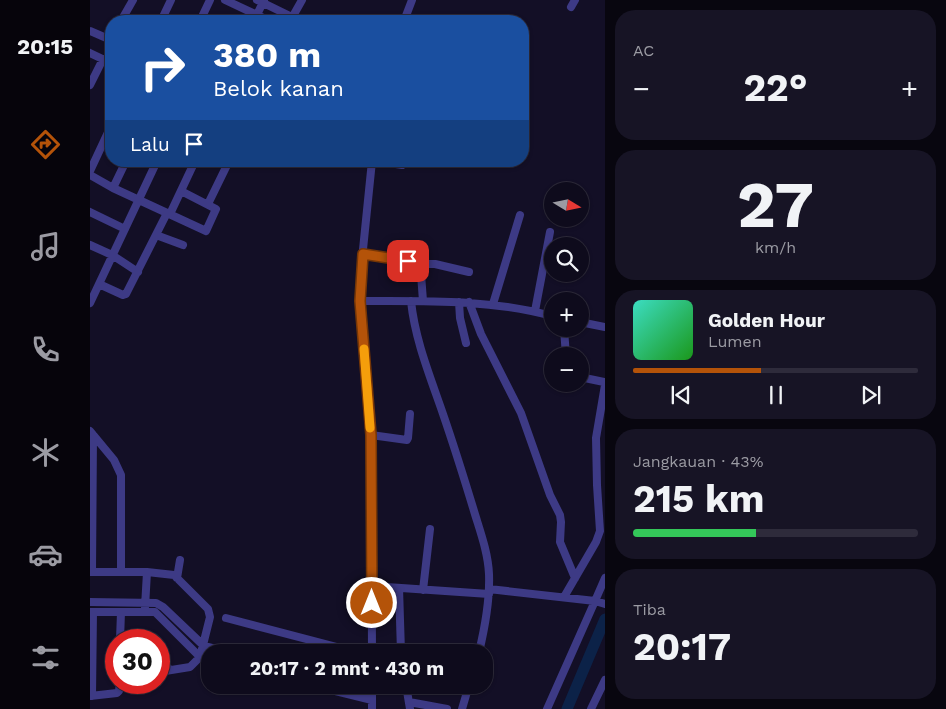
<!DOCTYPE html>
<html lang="id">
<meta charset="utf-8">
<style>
body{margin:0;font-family:"Work Sans",sans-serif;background:#171425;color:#f1f3f6;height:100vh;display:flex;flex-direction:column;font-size:19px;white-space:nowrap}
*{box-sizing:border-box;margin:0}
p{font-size:16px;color:#9b9ba3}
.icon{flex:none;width:28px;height:28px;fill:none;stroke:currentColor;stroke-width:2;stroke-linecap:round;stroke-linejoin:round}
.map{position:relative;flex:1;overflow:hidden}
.panel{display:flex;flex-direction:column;gap:10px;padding:10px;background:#08060f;width:341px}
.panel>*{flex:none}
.top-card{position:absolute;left:15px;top:15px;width:424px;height:152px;border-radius:20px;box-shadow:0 1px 4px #0004,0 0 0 1px #2e2b3b;background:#1a4fa0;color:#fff;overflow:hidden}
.needle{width:32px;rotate:100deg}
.fabs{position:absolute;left:454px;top:182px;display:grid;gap:10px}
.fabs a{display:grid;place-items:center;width:45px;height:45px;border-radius:50%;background:#0e0b1c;box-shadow:0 1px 4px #0004,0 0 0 1px #2e2b3b;font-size:25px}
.speed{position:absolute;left:15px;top:629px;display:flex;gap:10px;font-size:25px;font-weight:700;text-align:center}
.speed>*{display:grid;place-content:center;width:65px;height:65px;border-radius:50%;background:#0e0b1c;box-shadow:0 1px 4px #0004,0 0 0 1px #2e2b3b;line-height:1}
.speed .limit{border:8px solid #d22;background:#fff;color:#111}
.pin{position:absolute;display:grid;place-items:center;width:42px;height:42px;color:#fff;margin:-21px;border-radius:10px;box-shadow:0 2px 8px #0006}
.me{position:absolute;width:55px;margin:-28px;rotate:0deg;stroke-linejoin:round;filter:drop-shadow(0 0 4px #0008)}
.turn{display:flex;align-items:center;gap:18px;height:105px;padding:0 25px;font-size:22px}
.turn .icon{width:65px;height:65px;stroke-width:2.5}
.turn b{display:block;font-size:35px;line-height:42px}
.then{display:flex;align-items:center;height:48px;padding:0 25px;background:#0003;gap:10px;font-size:19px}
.big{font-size:38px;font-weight:700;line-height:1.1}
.panel .widget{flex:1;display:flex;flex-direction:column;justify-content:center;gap:8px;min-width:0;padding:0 18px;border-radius:20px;background:#171425}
.panel .dial{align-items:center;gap:0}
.dial b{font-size:65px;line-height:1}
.song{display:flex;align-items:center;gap:15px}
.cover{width:60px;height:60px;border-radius:8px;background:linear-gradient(135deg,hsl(170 70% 55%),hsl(120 70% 35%))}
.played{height:5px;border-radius:2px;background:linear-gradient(90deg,#b45309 45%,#2e2b3b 45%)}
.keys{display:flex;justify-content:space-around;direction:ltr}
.heat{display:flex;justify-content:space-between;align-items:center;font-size:28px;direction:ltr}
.charge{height:8px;border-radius:4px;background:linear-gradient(90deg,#34c759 43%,#2e2b3b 0)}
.trip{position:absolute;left:111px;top:644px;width:292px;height:50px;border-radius:20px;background:#0e0b1c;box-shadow:0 1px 4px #0004,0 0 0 1px #2e2b3b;font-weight:700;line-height:50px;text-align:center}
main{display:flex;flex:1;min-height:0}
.menu{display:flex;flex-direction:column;width:90px;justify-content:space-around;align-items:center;background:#06040b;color:#9b9ba3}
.menu .icon{width:35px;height:35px}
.menu .current{color:#b45309}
.menu b{font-size:22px;color:#f1f3f6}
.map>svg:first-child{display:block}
</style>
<main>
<nav class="menu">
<b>20:15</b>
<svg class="icon current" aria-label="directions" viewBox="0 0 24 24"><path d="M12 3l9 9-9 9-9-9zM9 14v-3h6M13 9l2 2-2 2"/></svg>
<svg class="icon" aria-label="music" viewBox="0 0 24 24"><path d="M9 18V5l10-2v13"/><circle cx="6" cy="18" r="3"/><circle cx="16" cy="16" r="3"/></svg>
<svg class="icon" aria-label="phone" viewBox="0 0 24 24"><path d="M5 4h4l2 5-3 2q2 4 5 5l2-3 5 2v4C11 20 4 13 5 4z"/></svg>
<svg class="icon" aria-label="climate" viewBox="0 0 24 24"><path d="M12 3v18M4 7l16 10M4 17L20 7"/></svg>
<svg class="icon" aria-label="car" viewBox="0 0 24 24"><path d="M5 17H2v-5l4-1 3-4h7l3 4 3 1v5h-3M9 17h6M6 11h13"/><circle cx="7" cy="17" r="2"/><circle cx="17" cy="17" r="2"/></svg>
<svg class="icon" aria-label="filters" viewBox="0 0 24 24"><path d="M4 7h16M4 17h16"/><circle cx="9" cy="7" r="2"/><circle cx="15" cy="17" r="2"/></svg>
</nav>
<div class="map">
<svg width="515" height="709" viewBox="0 0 515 709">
<rect width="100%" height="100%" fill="#130f26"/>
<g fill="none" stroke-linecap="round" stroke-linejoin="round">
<path stroke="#0c2248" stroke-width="11" d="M 477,709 L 515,619"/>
<path stroke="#3d3a85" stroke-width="8" d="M 135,0 L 180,21
M 167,0 L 200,16 L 203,16 L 212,0
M 481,7 L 485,0
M 31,21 L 43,0
M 71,21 L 81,0
M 110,21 L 120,0
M 164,21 L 174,0
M 314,21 L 322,0
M 0,31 L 21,40
M 0,53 L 21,63
M 0,85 L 13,59
M 287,161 L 312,165
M 0,171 L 21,126
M 0,175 L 23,188 L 116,231 L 126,209 L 91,191
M 23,188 L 36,161
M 118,204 L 139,161
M 0,212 L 35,229
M 80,214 L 105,161
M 66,235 L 93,245
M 0,245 L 22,255 L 48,272
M 273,254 L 318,261 L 322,264 L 345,264 L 379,272
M 331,274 L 333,301
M 9,284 L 33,295 L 36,294 L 77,213
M 270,301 C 335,301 399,299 462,316
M 321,301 C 325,340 340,376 353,414 C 364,446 374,478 384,511 C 390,531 398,552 399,574 C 400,600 395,627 389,652
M 369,302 L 370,318 L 376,343
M 379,302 L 391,334 L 431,413 L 460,495 L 470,515 L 471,522 L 470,542 L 485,578
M 0,303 L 67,161
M 403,304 L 430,215
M 445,311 L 460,232
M 490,322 L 515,327
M 474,329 L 476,356
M 0,431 L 24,460 L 31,475 L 31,572
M 281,435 L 317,440 L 318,438 L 320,414
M 0,572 L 57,572 L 84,575 L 118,609 L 120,617 L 110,657 L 100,667 L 69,672
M 2,572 L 3,435
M 87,578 L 90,560
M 282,586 L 399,594
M 309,588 L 311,652
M 399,589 L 505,601 L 515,578
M 333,590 L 340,529
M 474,597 L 506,542 L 510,531 L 507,485 L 506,438 L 515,385 L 514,382 L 490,377
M 0,602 L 66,603 L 73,607 L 114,646 L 138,652
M 55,607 L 57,572
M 0,612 L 65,612 L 110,657 L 120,660
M 136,618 L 266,652
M 30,640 L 31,612
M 282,652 L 281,435 L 270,301 L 271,269 L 282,161
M 69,658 L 80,670
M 221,685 L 282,700
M 265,685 L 282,689
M 316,685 L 320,709
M 0,696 L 27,693 L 29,691 L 30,682
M 2,696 L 3,612
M 319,702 L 357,709
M 282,709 L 282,685
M 372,709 L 379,685
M 457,709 L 505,601 L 515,604
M 501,709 L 515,680"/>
</g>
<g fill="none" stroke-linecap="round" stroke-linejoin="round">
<defs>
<path id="route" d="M 282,603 L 281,435 L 270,301 L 273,254 L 318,261"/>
</defs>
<use href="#route" stroke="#753606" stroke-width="12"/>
<use href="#route" stroke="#b45309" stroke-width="9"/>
<path stroke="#f59e0b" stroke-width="9" d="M 274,349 L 280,428"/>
</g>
</svg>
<div class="fabs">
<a><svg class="needle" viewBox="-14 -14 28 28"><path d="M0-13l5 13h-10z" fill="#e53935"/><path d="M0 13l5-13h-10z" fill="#9b9ba3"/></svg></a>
<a><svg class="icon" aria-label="search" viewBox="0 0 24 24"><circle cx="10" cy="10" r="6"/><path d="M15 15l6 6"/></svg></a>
<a>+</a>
<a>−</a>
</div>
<div class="speed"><div class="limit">30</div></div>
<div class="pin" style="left:318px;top:261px;background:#d93025"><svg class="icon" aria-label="arrive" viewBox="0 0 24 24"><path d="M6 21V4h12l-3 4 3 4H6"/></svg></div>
<svg class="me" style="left:282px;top:603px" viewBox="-20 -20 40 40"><circle r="17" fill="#b45309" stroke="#fff" stroke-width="3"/><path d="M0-11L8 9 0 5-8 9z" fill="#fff"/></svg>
<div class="trip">20:17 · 2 mnt · 430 m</div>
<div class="top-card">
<div class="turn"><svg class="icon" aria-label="right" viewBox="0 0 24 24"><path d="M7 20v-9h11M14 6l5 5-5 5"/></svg><div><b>380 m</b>Belok kanan</div></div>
<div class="then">Lalu<svg class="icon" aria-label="arrive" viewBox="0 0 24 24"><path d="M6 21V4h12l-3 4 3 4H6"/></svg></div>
</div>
</div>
<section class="panel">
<div class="widget"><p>AC</p>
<div class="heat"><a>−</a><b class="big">22°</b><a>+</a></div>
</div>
<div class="widget dial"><b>27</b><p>km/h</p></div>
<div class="widget">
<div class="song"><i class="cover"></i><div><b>Golden Hour</b><p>Lumen</p></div></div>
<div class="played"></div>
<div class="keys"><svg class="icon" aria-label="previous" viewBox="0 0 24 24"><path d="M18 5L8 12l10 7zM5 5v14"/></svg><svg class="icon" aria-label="pause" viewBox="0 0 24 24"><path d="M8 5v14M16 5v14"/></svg><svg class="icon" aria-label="next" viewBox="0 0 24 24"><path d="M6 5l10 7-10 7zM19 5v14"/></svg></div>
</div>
<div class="widget"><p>Jangkauan · 43%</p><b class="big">215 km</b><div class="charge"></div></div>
<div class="widget"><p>Tiba</p><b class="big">20:17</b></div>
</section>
</main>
